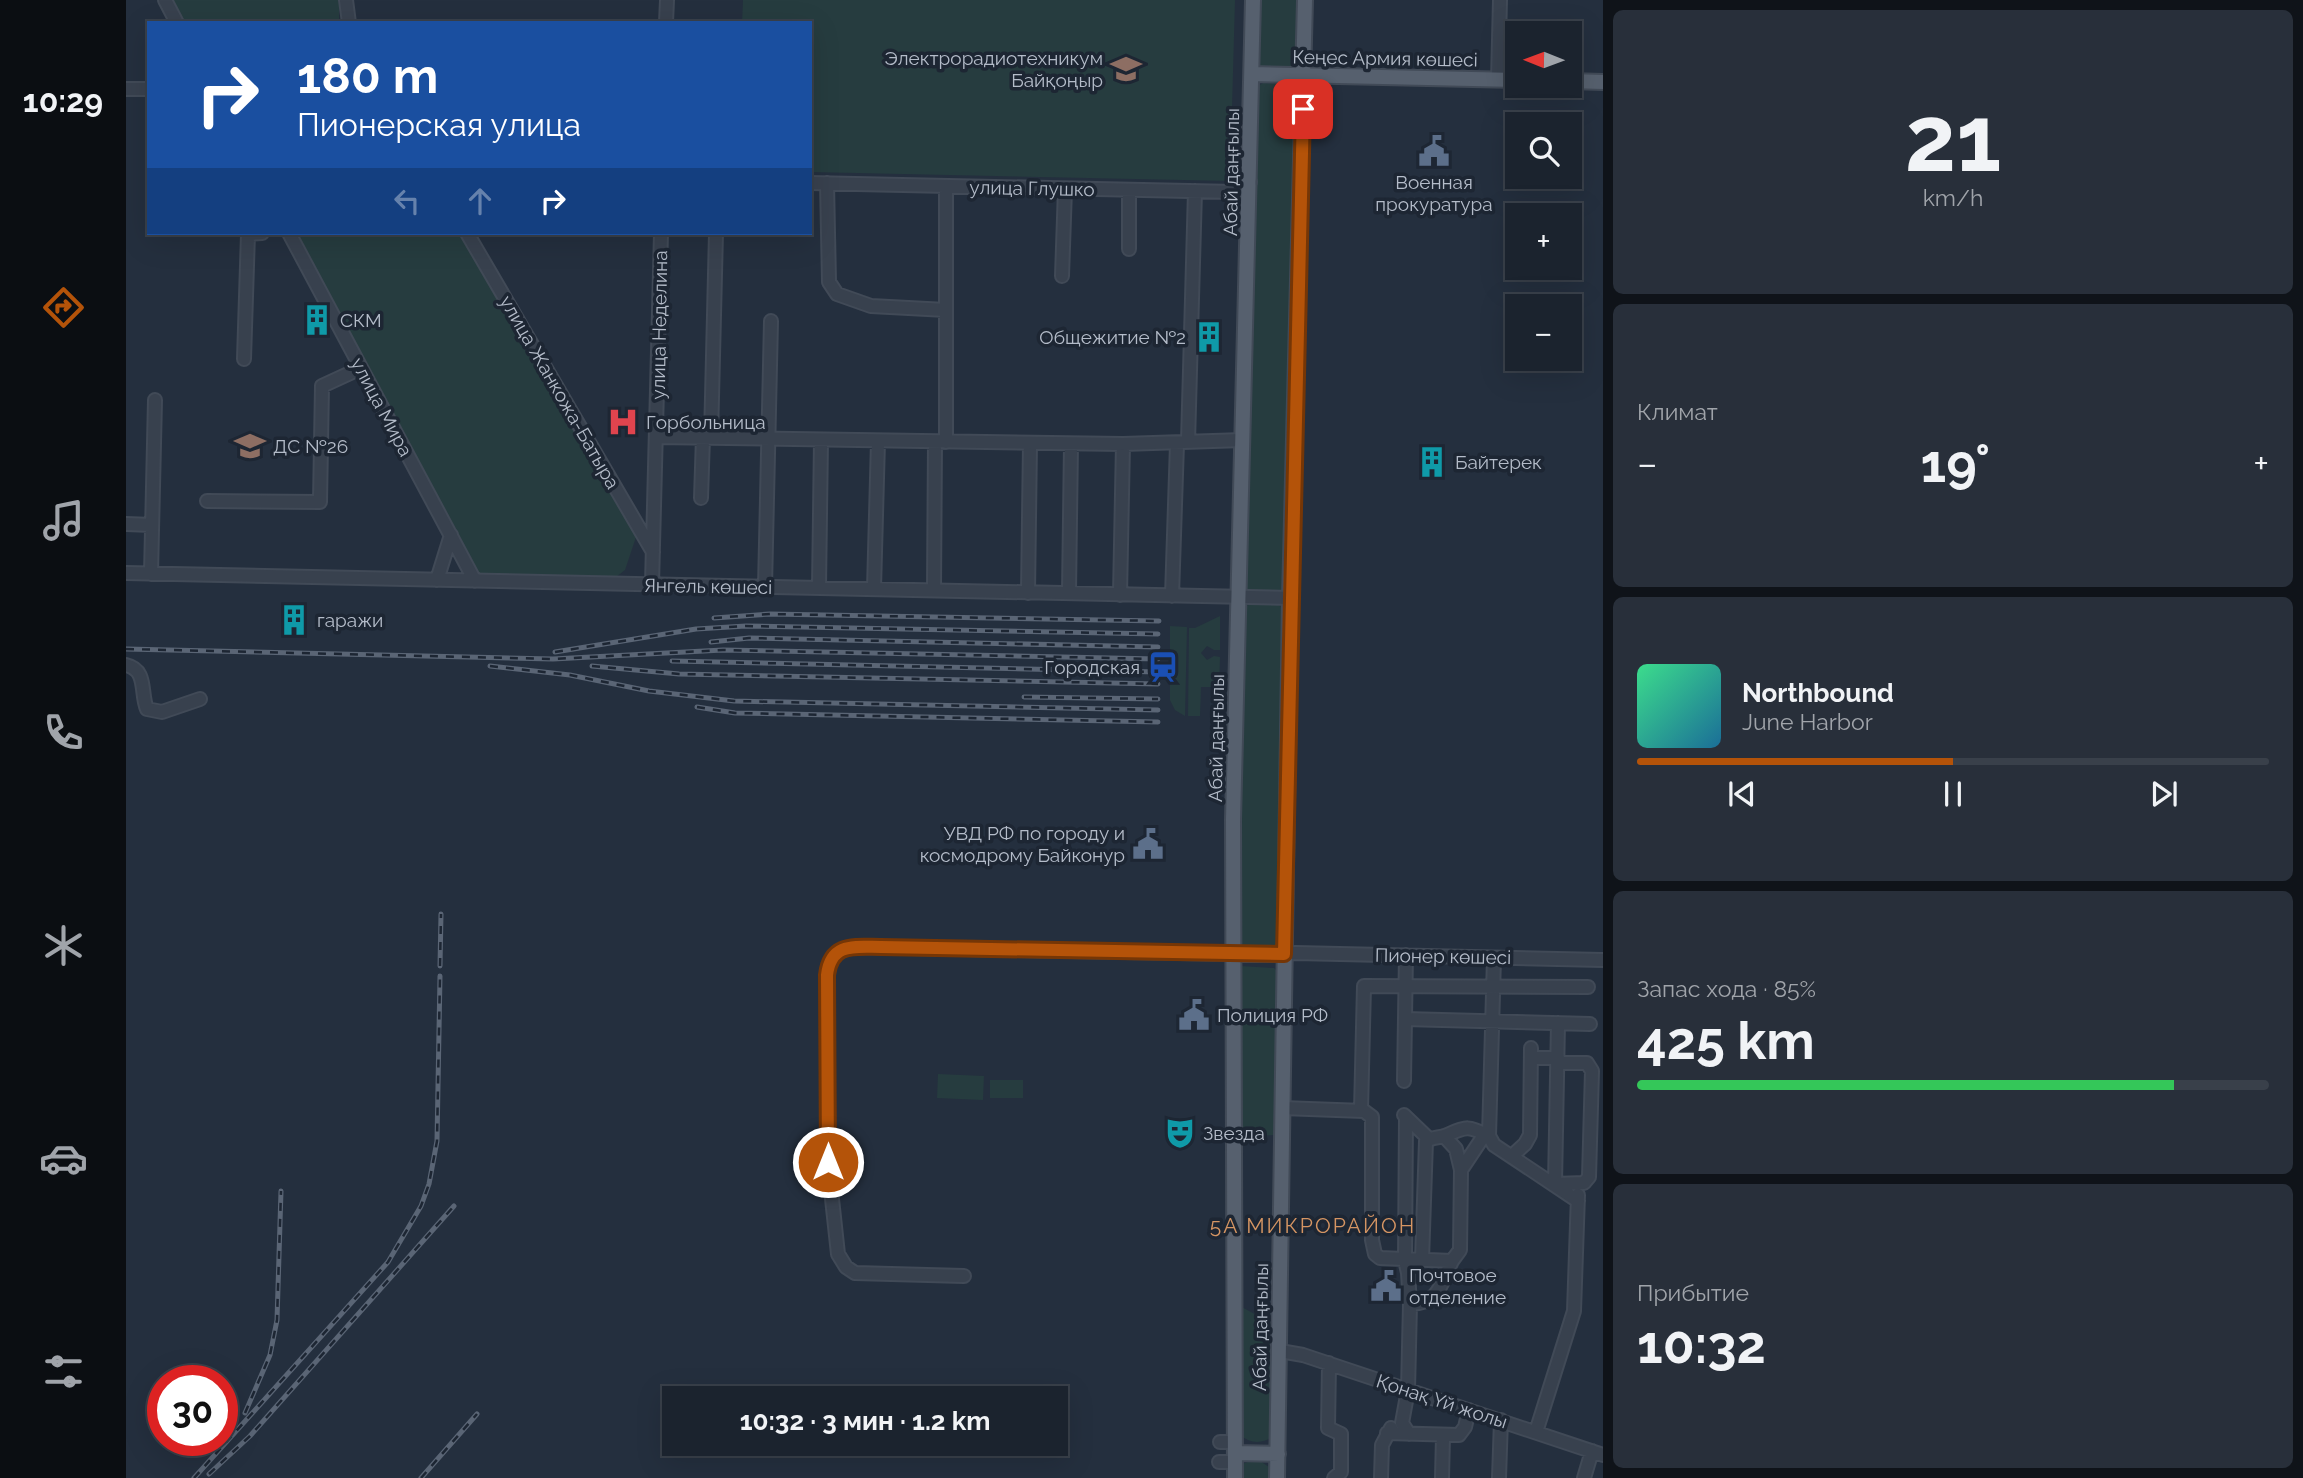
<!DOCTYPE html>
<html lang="ru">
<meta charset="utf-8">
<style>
body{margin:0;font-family:Raleway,sans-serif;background:#282f3a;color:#f1f3f6;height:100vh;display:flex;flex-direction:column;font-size:26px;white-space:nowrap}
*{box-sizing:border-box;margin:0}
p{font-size:23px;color:#a0a4aa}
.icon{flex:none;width:38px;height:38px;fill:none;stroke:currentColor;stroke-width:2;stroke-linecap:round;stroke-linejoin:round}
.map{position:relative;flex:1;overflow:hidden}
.side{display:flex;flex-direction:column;gap:10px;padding:10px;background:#0f1319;width:700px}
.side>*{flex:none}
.guide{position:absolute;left:21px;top:21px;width:665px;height:214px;border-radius:0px;box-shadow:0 7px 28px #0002,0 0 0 2px #39404a;background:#1a4fa0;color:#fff;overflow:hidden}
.needle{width:46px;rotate:271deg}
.fabs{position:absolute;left:1379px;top:21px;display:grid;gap:14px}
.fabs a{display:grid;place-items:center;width:77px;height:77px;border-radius:0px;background:#1b232e;box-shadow:0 7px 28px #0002,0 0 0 2px #39404a;font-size:35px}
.speed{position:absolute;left:21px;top:1365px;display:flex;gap:14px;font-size:35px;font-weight:700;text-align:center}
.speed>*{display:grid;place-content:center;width:91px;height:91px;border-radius:50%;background:#1b232e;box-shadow:0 7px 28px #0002,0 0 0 2px #39404a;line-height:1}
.speed .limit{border:10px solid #d22;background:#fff;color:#111}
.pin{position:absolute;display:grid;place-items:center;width:60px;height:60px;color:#fff;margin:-30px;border-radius:14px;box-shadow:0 4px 10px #0006}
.me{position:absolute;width:77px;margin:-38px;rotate:0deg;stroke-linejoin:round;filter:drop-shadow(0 0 5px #0008)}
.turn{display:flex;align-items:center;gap:24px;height:147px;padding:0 35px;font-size:32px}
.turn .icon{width:91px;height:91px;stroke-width:2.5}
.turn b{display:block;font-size:49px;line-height:60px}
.lanes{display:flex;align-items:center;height:66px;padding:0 35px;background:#0003;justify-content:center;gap:35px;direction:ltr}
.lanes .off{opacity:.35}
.big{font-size:52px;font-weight:700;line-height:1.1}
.side .widget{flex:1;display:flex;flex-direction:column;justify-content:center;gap:10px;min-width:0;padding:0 24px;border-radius:10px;background:#282f3a}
.side .dial{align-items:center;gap:0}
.dial b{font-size:91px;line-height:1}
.song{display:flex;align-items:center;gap:21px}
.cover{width:84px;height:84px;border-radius:10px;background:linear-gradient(135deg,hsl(150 70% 55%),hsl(200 70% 35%))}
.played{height:7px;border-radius:4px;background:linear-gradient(90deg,#b45309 50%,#39404a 50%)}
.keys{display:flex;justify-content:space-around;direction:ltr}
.heat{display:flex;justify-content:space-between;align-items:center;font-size:38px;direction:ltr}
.charge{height:10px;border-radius:5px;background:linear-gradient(90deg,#34c759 85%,#39404a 0)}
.trip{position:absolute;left:536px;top:1386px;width:406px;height:70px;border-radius:0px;background:#1b232e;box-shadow:0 7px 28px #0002,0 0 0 2px #39404a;font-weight:700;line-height:70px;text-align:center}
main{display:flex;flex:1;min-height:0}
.tabs{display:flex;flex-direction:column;width:126px;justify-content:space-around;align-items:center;background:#0b0e12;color:#a0a4aa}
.tabs .icon{width:49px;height:49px}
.tabs .selected{color:#b45309}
.tabs b{font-size:32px;color:#f1f3f6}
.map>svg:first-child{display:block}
</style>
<main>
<nav class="tabs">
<b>10:29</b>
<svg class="icon selected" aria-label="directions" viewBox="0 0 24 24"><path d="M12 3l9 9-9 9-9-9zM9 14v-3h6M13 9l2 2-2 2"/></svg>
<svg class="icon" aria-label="music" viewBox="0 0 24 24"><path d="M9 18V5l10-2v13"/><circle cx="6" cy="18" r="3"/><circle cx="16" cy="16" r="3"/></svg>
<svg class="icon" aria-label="phone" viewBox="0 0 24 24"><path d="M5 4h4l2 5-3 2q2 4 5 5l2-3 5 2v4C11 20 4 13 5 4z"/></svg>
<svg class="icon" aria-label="climate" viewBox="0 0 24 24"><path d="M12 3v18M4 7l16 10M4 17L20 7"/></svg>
<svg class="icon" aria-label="car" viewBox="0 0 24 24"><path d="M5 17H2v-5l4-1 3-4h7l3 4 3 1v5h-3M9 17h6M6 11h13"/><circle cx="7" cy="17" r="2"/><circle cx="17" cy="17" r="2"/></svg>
<svg class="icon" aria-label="filters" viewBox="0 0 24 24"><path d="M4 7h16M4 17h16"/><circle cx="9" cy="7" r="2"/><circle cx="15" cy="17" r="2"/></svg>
</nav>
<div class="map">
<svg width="1477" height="1478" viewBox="0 0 1477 1478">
<rect width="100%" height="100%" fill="#242f3e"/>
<path fill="#263c3f" d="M 44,0 L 213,0 L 213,23 L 56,23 Z
M 617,0 L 1109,0 L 1104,181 L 684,172 L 684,23 L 616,23 Z
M 1131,0 L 1175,0 L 1174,64 L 1170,70 L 1133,68 L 1131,66 Z
M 1137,83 L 1171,85 L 1158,589 L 1153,592 L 1119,590 L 1132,86 Z
M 168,233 L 334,233 L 511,534 L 499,570 L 490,577 L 357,576 L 352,573 Z
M 1125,603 L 1150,604 L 1159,609 L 1155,943 L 1151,948 L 1111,948 L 1118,608 Z
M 1094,616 L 1094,650 L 1088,650 L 1081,646 L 1075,653 L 1081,660 L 1088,656 L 1094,657 L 1093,687 L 1075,687 L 1074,716 L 1062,716 L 1063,628 L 1069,628 Z
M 1044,626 L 1061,627 L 1059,716 L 1049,710 L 1044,700 Z
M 1115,966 L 1148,968 L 1154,974 L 1152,1135 L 1110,1136 L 1111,971 Z
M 812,1074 L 858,1076 L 857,1100 L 811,1098 Z
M 864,1080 L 897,1080 L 897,1098 L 864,1098 Z
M 1112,1305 L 1149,1325 L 1148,1436 C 1136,1444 1125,1444 1114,1435 Z
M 1124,1461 L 1134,1461 L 1146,1469 L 1146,1478 L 1114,1478 L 1114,1465 Z"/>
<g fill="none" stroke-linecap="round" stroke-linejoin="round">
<defs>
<path id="minor" d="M 39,0 L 51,23
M 220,0 L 223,23
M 540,23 L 541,0
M 1372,80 L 1374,0
M 0,89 L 23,89
M 684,183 L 1109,192 L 1118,188 L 1124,182
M 701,183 L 703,282 L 711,294 L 745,306 L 820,310
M 820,186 L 820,442
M 163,233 L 349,581
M 341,233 L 527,552
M 1003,249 L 1003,190
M 936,276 L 939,189
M 118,359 L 122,234 L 136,233
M 530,437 L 997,444 L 1117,440
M 585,438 L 590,233
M 1062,442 L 1069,191
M 575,498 L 577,437
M 81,501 L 194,502 L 196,386 L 235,368
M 0,524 L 26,525
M 0,573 L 1164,598
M 25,574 L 29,400
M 311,580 L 325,535
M 526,584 L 535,233
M 639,587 L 645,321
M 693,588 L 695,440
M 748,589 L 752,441
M 808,590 L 809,442
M 902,593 L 904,443
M 943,593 L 945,444
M 994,595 L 997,444
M 1046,596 L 1051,444
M 0,665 C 22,670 14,693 21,709 L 36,712 L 74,699
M 1158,954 L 1170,953 L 1477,960
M 1368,958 L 1363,1136 L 1368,1145 L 1452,1201
M 1279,1019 L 1464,1024
M 1405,1058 L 1432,1058
M 1432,1063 L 1461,1063 L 1466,1071 L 1463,1177 L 1458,1183 L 1429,1184 L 1432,1023
M 1278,1081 L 1280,955
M 1156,1108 L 1238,1111 L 1246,1117 L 1246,1240 L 1249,1254 L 1254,1258 L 1326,1261 L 1334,1250 L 1335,1170 L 1330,1149 L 1318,1136
M 1235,1111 L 1238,986 L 1462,987
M 1278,1115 L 1303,1139
M 1280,1117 L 1279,1260 L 1282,1273 L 1284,1304 L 1282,1390 L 1276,1423 L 1283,1434
M 1386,1156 L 1399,1144 L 1404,1135 L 1405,1048
M 1335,1170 L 1359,1134
M 1296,1260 L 1300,1141 C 1307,1137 1314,1138 1321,1135 C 1341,1126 1343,1126 1363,1136
M 838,1276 L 729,1273 L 720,1267 L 712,1254 L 702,1162 L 701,975 C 703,954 714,948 734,947 L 1107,954
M 1284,1304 C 1313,1304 1315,1284 1326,1261
M 1154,1351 L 1177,1355 L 1477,1455
M 1203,1363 L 1202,1428 L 1215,1434 L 1215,1472 L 1208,1478
M 1410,1432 L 1448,1311 L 1452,1195
M 1261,1433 L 1333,1435 L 1339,1427 L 1343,1410
M 1094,1442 L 1109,1442
M 1093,1462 L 1109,1462
M 1255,1478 L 1256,1445 L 1265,1428
M 1316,1478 L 1317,1436
M 1373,1478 L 1375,1420
M 1458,1478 L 1466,1451"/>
<path id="major" d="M 1126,74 L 1391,80
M 1444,81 L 1477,82
M 1107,954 L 1158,954
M 1109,1453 L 1152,1454
M 1109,1478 L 1107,820 L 1127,0
M 1151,1478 L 1164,598 L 1179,0"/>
</defs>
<use href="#minor" stroke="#414a57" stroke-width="16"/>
<use href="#major" stroke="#414a57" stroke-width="18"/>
<use href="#minor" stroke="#38414e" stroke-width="12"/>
<use href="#major" stroke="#56606e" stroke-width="14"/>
<defs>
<path id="rail" d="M 588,618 L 644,614 L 1033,621
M 585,642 L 623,638 L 1032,647
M 0,649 L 427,659 L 597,650 L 1032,659
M 429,652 L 570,629 L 620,626 L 1032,634
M 546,661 L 1032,672
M 364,666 L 444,675 L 523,691 L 608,701 L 1032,710
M 466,666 L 553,674 L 1032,684
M 898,697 L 1032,699
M 571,707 L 609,713 L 1032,722
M 314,966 L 315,914
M 119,1413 L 144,1355 L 151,1320 L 155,1191
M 83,1474 L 124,1436 L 328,1206
M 68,1478 L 262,1262 L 295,1206 L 303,1184 L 311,1141 L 314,976
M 295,1478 L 351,1414"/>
</defs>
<use href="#rail" stroke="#5a6575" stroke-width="5"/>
<use href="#rail" stroke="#1d2633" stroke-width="2.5" stroke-dasharray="8" stroke-linecap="butt"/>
</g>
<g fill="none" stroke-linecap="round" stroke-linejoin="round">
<defs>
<path id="route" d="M 702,1162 L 701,975 C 705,942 729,947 755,947 L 1158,954 L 1177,109"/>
</defs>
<use href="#route" stroke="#753606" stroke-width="18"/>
<use href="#route" stroke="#b45309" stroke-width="12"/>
</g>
<defs>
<symbol id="university-bare" viewBox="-9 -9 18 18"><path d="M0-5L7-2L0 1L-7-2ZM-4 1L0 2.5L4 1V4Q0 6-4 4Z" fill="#8d6e63" stroke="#1d2633" stroke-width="2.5" paint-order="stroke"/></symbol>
<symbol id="civic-bare" viewBox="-9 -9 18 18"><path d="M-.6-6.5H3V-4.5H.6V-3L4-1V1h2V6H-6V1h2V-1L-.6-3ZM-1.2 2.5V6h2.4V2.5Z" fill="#5c6f8a" stroke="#1d2633" stroke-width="2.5" paint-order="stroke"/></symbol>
<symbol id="building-bare" viewBox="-9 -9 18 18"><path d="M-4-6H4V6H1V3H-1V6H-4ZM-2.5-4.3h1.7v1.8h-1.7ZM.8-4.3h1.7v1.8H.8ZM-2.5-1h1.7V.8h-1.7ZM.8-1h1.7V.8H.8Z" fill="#0f9aa8" stroke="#1d2633" stroke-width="2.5" paint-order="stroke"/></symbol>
<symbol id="hospital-bare" viewBox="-9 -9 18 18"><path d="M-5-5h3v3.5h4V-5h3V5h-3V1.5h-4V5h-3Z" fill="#e0444e" stroke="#1d2633" stroke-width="2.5" paint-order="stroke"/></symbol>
<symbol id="school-bare" viewBox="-9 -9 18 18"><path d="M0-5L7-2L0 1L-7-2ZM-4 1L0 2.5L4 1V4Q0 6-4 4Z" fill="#8d6e63" stroke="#1d2633" stroke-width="2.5" paint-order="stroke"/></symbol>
<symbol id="station-bare" viewBox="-9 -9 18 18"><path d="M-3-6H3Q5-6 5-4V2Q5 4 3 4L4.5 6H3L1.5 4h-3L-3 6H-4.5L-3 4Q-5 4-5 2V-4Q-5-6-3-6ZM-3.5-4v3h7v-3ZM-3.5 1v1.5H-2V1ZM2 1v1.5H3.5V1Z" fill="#1a4fb4" stroke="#1d2633" stroke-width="2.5" paint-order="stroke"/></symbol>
<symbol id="theatre-bare" viewBox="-9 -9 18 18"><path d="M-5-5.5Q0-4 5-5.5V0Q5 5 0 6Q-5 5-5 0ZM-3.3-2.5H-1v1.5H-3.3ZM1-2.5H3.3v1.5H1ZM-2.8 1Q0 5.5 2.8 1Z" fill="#0f9aa8" stroke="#1d2633" stroke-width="2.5" paint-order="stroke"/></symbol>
</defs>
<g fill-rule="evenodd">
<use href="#university-bare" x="978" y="47" width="44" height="44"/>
<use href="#civic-bare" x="1286" y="129" width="44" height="44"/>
<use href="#building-bare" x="169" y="298" width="44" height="44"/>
<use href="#building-bare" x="1061" y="315" width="44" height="44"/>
<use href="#hospital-bare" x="475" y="400" width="44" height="44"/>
<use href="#school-bare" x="102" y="424" width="44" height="44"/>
<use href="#building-bare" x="1284" y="440" width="44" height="44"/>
<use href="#building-bare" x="146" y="598" width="44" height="44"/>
<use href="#station-bare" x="1015" y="645" width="44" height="44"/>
<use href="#civic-bare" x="1000" y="822" width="44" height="44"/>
<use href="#civic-bare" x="1046" y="993" width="44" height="44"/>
<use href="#theatre-bare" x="1032" y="1111" width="44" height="44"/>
<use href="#civic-bare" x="1238" y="1264" width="44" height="44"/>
</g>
<g text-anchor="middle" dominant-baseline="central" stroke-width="7" stroke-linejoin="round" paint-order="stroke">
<g font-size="19" fill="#b4bcc9" stroke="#1d2633" text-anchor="start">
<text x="977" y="58" text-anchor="end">Электрорадиотехникум<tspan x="977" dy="22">Байқоңыр</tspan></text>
<text x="1308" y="182" text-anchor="middle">Военная<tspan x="1308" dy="22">прокуратура</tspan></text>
<text x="214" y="320">СКМ</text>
<text x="1060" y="337" text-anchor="end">Общежитие №2</text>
<text x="520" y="422">Горбольница</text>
<text x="147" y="446">ДС №26</text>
<text x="1329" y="462">Байтерек</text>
<text x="191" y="620">гаражи</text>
<text x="1014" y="667" text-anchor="end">Городская</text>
<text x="999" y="833" text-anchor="end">УВД РФ по городу и<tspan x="999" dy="22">космодрому Байконур</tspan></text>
<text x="1091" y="1015">Полиция РФ</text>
<text x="1077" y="1133">Звезда</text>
<text x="1283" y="1275">Почтовое<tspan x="1283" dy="22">отделение</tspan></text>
</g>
<g font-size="19" fill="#b4bcc9" stroke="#1d2633">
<text transform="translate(1259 58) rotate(1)">Кеңес Армия көшесі</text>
<text transform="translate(1105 172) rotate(-89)">Абай даңғылы</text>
<text transform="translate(906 188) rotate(1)">улица Глушко</text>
<text transform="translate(533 325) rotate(-89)">улица Неделина</text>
<text transform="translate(434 392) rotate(60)">улица Жанкожа-Батыра</text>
<text transform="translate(256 407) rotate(62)">улица Мира</text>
<text transform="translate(582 586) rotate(1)">Янгель көшесі</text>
<text transform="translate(1090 738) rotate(-89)">Абай даңғылы</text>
<text transform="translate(1317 956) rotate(1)">Пионер көшесі</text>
<text transform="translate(1134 1327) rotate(-89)">Абай даңғылы</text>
<text transform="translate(1316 1401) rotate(18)">Қонақ Үй жолы</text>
</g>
<g font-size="21" letter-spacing="2" fill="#d59563" stroke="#1d2633">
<text x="1187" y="1225">5А МИКРОРАЙОН</text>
</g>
</g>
</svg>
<div class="fabs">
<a><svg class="needle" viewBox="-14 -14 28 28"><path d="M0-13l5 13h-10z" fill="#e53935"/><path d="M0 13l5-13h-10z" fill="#a0a4aa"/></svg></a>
<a><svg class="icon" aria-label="search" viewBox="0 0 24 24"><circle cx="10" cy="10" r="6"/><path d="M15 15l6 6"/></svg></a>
<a>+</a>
<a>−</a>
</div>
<div class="speed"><div class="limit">30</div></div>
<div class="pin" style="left:1177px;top:109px;background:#d93025"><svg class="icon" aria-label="arrive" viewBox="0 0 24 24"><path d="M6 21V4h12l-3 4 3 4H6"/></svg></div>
<svg class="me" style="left:702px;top:1162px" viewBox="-20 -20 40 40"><circle r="17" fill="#b45309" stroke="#fff" stroke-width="3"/><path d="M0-11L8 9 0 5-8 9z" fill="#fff"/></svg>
<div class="trip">10:32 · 3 мин · 1.2 km</div>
<div class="guide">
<div class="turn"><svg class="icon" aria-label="right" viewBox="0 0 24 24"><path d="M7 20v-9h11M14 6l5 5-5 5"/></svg><div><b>180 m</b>Пионерская улица</div></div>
<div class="lanes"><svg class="icon off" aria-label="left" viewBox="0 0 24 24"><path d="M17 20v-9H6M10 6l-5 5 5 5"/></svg><svg class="icon off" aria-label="ahead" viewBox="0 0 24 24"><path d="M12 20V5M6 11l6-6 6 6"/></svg><svg class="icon" aria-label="right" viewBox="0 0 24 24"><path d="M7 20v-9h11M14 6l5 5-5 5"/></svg></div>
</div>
</div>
<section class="side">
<div class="widget dial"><b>21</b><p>km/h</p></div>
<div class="widget"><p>Климат</p>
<div class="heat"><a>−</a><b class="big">19°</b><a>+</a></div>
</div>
<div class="widget">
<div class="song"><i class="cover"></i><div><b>Northbound</b><p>June Harbor</p></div></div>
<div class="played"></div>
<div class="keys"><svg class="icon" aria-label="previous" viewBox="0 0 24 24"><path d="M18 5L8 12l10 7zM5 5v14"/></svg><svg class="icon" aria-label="pause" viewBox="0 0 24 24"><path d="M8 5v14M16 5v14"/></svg><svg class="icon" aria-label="next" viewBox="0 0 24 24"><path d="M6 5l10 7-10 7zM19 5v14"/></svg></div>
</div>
<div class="widget"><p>Запас хода · 85%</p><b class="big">425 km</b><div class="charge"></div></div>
<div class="widget"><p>Прибытие</p><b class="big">10:32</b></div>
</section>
</main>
